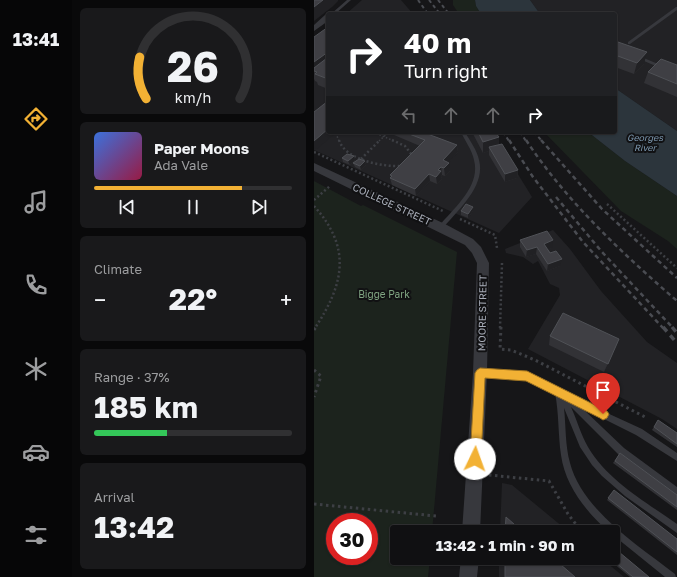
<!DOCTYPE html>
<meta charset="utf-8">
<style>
body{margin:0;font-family:"Golos Text",sans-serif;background:#19191b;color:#f1f3f6;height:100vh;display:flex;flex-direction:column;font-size:15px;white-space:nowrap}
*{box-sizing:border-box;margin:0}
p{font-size:13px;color:#9c9d9f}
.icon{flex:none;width:22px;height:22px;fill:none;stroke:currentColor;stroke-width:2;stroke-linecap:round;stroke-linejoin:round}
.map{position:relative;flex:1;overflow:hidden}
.drawer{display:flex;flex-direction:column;gap:8px;padding:8px;background:#09090a;width:242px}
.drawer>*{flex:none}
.top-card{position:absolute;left:12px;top:12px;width:291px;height:122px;border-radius:4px;box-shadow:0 1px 3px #0004,0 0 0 1px #303032;background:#202124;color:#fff;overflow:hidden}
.speed{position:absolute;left:12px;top:513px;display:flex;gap:8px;font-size:20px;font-weight:700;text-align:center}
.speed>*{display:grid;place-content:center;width:52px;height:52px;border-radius:50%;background:#101012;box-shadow:0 1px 3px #0004,0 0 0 1px #303032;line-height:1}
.speed .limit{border:6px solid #d22;background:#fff;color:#111}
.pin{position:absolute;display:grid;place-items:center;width:34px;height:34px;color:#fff;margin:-41px -17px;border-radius:50% 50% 50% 0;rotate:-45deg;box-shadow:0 0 4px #0007}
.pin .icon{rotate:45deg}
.me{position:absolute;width:44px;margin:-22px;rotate:3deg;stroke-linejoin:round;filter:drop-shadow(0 0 3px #0008)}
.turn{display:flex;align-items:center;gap:14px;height:84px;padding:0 12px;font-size:18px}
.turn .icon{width:52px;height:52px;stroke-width:2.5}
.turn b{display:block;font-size:28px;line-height:34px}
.lanes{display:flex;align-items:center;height:38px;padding:0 12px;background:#0003;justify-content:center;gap:20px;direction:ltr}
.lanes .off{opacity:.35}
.big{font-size:30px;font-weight:700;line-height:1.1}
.drawer .widget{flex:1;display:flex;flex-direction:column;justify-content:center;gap:6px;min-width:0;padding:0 14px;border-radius:6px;background:#19191b}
.drawer .dial{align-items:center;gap:0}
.dial svg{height:104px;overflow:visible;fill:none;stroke:#303032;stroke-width:7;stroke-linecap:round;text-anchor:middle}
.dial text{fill:#f1f3f6;stroke:none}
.song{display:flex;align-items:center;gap:12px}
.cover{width:48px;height:48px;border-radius:6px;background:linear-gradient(135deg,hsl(220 70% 55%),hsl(340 70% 35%))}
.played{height:4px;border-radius:2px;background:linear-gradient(90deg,#f2b134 75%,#303032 75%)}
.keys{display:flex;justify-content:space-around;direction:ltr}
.heat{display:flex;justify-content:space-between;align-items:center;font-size:22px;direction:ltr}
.charge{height:6px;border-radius:3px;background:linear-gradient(90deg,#34c759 37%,#303032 0)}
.trip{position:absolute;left:76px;top:525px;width:230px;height:40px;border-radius:4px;background:#101012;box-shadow:0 1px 3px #0004,0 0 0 1px #303032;font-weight:700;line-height:40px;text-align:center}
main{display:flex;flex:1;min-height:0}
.menu{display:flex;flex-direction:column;width:72px;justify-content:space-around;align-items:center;background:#060607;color:#9c9d9f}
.menu .icon{width:28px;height:28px}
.menu .on{color:#f2b134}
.menu b{font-size:18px;color:#f1f3f6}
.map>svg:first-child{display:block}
</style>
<main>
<nav class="menu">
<b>13:41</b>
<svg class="icon on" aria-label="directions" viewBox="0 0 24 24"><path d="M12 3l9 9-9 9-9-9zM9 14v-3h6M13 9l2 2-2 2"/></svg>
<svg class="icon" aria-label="music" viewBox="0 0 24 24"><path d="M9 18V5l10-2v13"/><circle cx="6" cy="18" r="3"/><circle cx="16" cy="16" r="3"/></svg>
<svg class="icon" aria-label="phone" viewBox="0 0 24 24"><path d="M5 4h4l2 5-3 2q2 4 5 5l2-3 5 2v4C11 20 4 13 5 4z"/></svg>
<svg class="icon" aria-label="climate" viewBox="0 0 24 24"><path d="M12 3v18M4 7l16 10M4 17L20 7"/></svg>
<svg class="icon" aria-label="car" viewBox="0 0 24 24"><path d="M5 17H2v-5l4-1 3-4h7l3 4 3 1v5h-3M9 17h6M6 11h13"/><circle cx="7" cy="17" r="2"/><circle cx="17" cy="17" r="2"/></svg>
<svg class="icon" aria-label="filters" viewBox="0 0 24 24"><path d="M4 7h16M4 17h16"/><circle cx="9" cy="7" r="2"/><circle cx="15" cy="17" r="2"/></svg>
</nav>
<section class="drawer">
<div class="widget dial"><svg viewBox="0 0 100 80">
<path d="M14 69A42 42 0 1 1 86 69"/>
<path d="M14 69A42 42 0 0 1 9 37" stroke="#f2b134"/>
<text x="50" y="56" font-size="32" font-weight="700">26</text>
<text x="50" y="72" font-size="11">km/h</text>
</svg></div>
<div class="widget">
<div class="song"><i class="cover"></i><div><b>Paper Moons</b><p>Ada Vale</p></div></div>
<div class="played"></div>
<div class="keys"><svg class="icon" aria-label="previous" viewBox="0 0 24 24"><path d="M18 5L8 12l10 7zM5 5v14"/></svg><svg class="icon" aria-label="pause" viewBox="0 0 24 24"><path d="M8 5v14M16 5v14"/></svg><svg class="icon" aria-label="next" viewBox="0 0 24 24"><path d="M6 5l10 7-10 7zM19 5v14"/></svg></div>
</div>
<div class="widget"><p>Climate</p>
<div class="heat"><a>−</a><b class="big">22°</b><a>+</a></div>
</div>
<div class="widget"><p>Range · 37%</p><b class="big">185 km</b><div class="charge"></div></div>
<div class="widget"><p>Arrival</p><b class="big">13:42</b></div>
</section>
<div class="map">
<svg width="363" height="577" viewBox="0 0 363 577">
<rect width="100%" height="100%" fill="#161618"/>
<path fill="#222225" d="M 48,0 L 87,0 L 99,14 L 32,14 Z
M 216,0 L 363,0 L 363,131 L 301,88 L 301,14 L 226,14 Z
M 14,29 L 14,132 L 178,132 L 218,197 L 185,233 L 0,150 L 0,41 Z
M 239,230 L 256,249 L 287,291 L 333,342 L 363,363 L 363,429 L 348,419 L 214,349 L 246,295 L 245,288 L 236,284 L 224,261 L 219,264 L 209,257 L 192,253 L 191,249 Z
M 188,483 L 198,485 L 255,532 L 186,532 Z
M 185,558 L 287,558 L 310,577 L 185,577 Z"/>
<path fill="#1c231d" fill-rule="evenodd" d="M 139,0 L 161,0 L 162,6 L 167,14 L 145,14 L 139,5 Z
M 230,132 L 274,132 L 311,161 L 363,196 L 363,249 L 354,241 L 307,211 Z
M 0,181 L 47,206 L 49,205 L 143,252 L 118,532 L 83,532 L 83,558 L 116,558 L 114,577 L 0,577 ZM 21,522 L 55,522 L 55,556 L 21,556 Z"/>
<path fill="#2c353c" d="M 161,0 L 216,0 L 226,14 L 167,14 L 162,6 Z
M 301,88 L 363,131 L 363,196 L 311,161 L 274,132 L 301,132 Z"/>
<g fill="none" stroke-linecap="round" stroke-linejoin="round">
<path stroke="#3d3f44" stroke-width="1.5" stroke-dasharray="1.5 2" stroke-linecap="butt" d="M 59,132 L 80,141
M 25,141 L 23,136 L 25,132
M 65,141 L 75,132"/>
<path stroke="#3d3f44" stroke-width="2.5" stroke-dasharray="2 2.5" stroke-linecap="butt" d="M 25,140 C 31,160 69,167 87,166
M 78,140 L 91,146 L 98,155
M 0,152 L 129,211
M 47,159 L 66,140
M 0,200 L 16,186
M 293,204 L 363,268
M 0,206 C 38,248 30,284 1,328
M 146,219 L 181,235 L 183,248
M 186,328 L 188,263"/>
<path stroke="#3d3f44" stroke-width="3" stroke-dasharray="2.5 3.5" stroke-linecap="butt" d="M 187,327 L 186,349 L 197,350 L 221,360 L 333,418
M 0,330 L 2,327
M 0,370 L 7,376 L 0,397
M 175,475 L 235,481 L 254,514 L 268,532
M 0,504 L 122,516"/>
<path fill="#37383d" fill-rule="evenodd" d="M 33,0 L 37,0 L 21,14 L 17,14 Z
M 362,7 L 363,7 L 363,10 L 316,44 L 314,44 L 314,42 Z
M 323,56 L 325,56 L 363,72 L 363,75 L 323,58 Z
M 147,132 L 151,132 C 156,141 163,150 165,160 C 172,186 144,210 129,228 L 127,229 L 124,227 L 125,226 C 140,208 167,186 160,160 C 158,150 151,141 147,132 Z
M 166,370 L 201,371 L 225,377 L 246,388 L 247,389 L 267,401 L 328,429 L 363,453 L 363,461 L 322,435 L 268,408 L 310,448 L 363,487 L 363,496 L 304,454 L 257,407 C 263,420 267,435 274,447 C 294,481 332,502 363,524 L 363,533 L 311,496 L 288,476 L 278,465 L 266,447 L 250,408 C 252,426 251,445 256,463 C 268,510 325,546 361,574 L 362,577 L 351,577 L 299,535 L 299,532 L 295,532 C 272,512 251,485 247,455 C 244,434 245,413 241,393 L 224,383 L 201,377 L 166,376 L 164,375 L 163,373 L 164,371 Z"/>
<path fill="#37383d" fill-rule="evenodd" d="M 11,15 L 14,15 L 14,21 L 0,31 L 0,25 Z
M 0,163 L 131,224 L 159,239 L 167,247 L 175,263 L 173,373 L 166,532 L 148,532 L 159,373 L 163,263 L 158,253 L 151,245 L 0,171 Z
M 147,558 L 165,558 L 163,577 L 145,577 Z"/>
<path stroke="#4a4c52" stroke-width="2" stroke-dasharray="3.5 3" stroke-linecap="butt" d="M 104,0 L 114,14
M 115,0 L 126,14
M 124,0 L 135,14
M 189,132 L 195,141
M 206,132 L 212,141
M 220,132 L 228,141"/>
<path stroke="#4a4c52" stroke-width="2.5" stroke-dasharray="4.5 3.5" stroke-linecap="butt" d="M 195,140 L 219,177 L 269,242 L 349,328
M 212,140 C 253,202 307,252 363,301
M 227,140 L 288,209 L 363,278
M 242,197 L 288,252 L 359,328"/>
<path stroke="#4a4c52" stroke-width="3.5" stroke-dasharray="6 5" stroke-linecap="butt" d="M 349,327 L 363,343
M 358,327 L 363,333"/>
</g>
<path fill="#323236" d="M 14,27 L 14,89 L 4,85 L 3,82 L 1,81 L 0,79 L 0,37 Z
M 301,42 L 330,64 L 320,74 L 301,67 Z
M 363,65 L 363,97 L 330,83 L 334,72 Z
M 73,132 L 121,132 L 117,136 L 143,145 L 144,152 L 134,163 L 136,171 L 131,176 L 128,175 L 127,176 L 128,179 L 123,184 L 116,181 L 102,196 L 78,185 L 76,178 L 77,177 L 76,175 L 106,146 Z
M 158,132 L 183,132 L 183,135 L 185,137 L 185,144 L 204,170 L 203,178 L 191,182 L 175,155 L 175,151 L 169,153 Z
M 40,156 L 41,160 L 36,165 L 29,162 L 28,158 Z
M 51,161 L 52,165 L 47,170 L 41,167 L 39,163 Z
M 147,211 L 159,211 L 154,218 L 147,215 Z
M 206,240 L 238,248 L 234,249 L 246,266 L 233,271 L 222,254 L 212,257 L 206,247 Z
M 236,336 L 305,339 L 290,372 L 235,345 Z
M 344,420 L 363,433 L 363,447 L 338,430 Z
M 306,453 L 363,495 L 363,510 L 299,463 Z
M 300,490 L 363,539 L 363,555 L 293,500 Z
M 293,558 L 299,558 L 335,577 L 316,577 Z"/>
<path fill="#212124" d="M 9,0 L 24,0 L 24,1 L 18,7 L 0,21 L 0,7 Z
M 14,52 L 14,69 L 3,72 L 0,71 L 0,62 Z
M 333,52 L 330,64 L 320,74 L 323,63 Z
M 14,129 L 14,132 L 23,132 L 3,149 L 0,149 L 0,141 Z
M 112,132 L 121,132 L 112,141 L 111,133 Z
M 181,132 L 183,132 L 183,138 L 185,137 L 185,149 L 175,147 L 175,151 L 169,153 L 169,142 Z
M 143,145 L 144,152 L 130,168 L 129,160 Z
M 40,156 L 41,160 L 36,165 L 34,161 Z
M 51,161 L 52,165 L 47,170 L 46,166 Z
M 135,163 L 136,171 L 131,176 L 130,168 Z
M 127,167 L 128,175 L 127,176 L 128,179 L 123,184 L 122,177 L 124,170 Z
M 204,170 L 203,178 L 191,182 L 191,174 Z
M 115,174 L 116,181 L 102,196 L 101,189 Z
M 159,207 L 159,211 L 154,218 L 154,214 Z
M 239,240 L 238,248 L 229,251 L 230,244 Z
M 223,247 L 222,254 L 212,257 L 213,250 Z
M 248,259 L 246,266 L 233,271 L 234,264 Z"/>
<path fill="#3f3f44" stroke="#4f5156" d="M 0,0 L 9,0 L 0,7 Z
M 14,27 L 14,52 L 0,62 L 0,37 Z
M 301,41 L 333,52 L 323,63 L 301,55 Z
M 13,58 L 14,59 L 14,79 L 1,74 L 3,72 L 0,71 L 0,68 Z
M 347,59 L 363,65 L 363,84 L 334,72 Z
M 14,101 L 14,129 L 0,141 L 0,112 Z
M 90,132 L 112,132 L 111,133 L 143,145 L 129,160 L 135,163 L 130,168 L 127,167 L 124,170 L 127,171 L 122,177 L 115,174 L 101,189 L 76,178 L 78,176 L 76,175 L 111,140 Z
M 164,132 L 181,132 L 185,137 L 169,142 Z
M 188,144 L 204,170 L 191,174 L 175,147 Z
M 33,154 L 40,156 L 34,161 L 28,158 Z
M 45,159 L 51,161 L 46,166 L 39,163 Z
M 152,204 L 159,207 L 154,214 L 147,211 Z
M 233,231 L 239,240 L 230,244 L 236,253 L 242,251 L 248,259 L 234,264 L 223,247 L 213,250 L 206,240 Z
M 249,313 L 305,339 L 294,364 L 236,336 Z
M 344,420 L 363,433 L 363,444 L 340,427 Z
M 306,453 L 363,495 L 363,507 L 301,461 Z
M 300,490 L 363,539 L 363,552 L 294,498 Z
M 192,517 L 209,532 L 191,532 Z
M 276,528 L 281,532 L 273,532 Z
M 299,547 L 335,577 L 319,577 L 296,558 L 299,558 Z
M 191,558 L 239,558 L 261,577 L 191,577 Z"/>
<path fill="#f2b134" stroke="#9d7322" d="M 166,368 L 213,371 L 293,411 L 295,414 L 293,418 L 289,420 L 286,418 L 212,381 L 171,378 L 167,459 L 165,463 L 161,464 L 157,463 L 156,459 L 161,373 L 163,370 Z"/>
<g text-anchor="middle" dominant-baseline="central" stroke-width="4" stroke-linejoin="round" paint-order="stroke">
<g font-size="9" font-style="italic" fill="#7f9bb3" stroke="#111113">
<text x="331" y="137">Georges<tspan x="331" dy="10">River</tspan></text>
</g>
<g font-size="10" fill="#a8adb8" stroke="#111113">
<text transform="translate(78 204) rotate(25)">COLLEGE STREET</text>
<text transform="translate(168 313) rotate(-89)">MOORE STREET</text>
</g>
<g font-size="10" fill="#7fa381" stroke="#111113">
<text x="70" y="294">Bigge Park</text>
</g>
</g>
</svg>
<div class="speed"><div class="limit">30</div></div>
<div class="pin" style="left:289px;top:414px;background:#d93025"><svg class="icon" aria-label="arrive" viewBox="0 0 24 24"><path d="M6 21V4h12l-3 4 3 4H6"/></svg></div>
<svg class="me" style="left:161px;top:459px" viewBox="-20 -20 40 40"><circle r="19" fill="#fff"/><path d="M0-13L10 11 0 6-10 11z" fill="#f2b134"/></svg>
<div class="trip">13:42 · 1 min · 90 m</div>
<div class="top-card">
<div class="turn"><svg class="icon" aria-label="right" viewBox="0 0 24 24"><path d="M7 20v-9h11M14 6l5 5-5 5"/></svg><div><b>40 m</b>Turn right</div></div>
<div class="lanes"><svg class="icon off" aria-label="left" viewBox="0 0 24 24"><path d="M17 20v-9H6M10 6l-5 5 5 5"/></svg><svg class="icon off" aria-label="ahead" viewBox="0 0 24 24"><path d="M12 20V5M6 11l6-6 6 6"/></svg><svg class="icon off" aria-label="ahead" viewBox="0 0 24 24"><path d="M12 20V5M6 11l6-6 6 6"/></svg><svg class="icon" aria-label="right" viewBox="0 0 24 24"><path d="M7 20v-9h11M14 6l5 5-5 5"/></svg></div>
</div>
</div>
</main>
